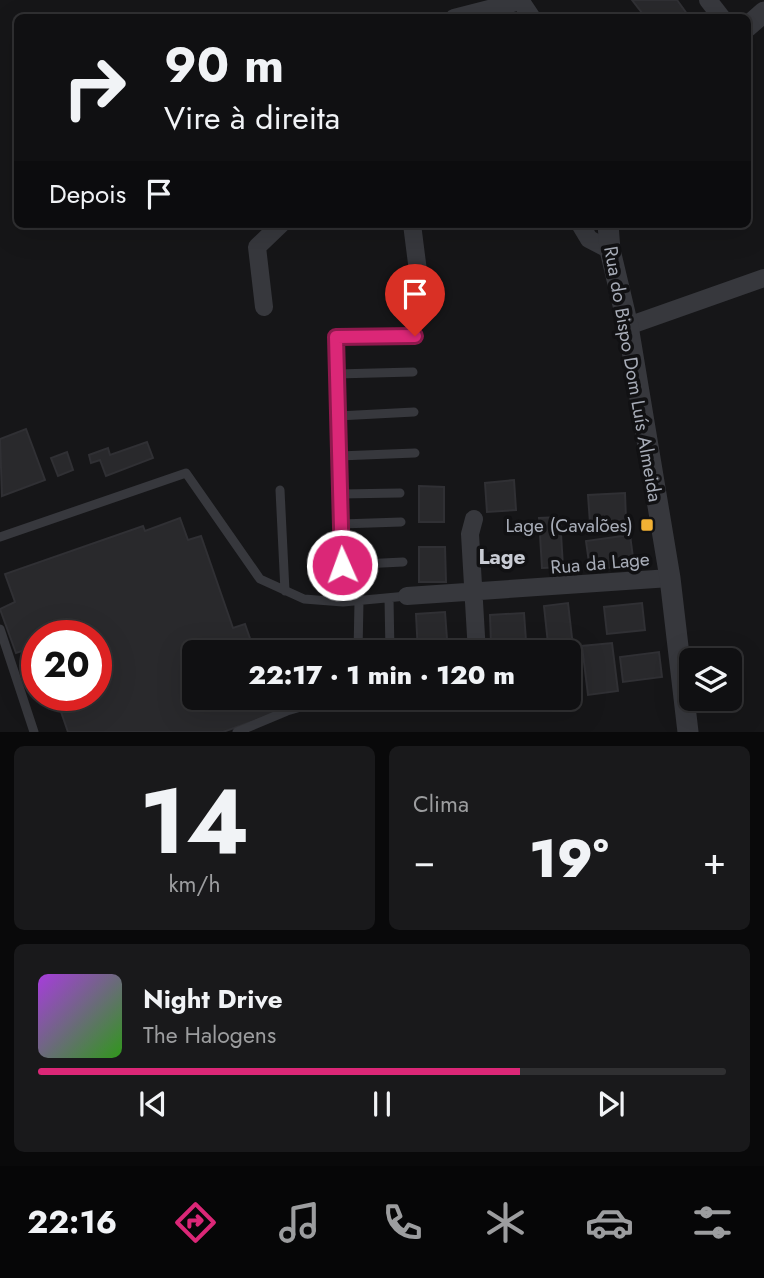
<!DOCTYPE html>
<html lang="pt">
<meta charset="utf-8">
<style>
body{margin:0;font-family:Jost,sans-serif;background:#19191b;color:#f1f3f6;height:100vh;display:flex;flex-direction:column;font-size:26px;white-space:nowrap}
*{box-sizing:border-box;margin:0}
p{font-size:23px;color:#9c9d9f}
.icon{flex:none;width:38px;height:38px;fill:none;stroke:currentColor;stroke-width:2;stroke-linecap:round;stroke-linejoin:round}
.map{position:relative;height:732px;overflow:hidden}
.drawer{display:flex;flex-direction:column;gap:14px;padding:14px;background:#09090a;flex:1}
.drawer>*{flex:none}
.hud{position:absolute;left:14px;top:14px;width:737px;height:214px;border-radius:10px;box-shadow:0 7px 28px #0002,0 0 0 2px #303032;background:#101012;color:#f1f3f6;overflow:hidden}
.controls{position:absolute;left:679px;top:648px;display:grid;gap:14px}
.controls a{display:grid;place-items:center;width:63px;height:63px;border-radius:10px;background:#101012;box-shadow:0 7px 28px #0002,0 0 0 2px #303032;font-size:35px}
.speed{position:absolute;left:21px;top:620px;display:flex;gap:14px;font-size:35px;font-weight:700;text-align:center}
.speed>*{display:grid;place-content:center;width:91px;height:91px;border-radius:50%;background:#101012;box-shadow:0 7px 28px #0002,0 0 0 2px #303032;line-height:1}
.speed .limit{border:10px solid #d22;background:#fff;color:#111}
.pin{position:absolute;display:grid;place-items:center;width:60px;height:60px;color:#fff;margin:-72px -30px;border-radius:50% 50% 50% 0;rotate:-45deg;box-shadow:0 0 7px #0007}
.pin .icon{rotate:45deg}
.me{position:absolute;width:77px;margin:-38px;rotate:358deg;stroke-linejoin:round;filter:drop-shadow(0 0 5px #0008)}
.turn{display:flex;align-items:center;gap:24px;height:147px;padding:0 35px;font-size:32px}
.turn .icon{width:91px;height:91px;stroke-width:2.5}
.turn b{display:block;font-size:49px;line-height:60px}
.then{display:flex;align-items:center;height:66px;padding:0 35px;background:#0003;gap:14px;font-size:26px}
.big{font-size:52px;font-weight:800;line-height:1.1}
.drawer .card{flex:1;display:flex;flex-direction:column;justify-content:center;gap:10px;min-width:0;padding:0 24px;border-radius:10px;background:#19191b}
.drawer .dial{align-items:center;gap:0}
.dial b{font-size:91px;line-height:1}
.song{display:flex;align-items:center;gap:21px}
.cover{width:84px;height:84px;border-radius:10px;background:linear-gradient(135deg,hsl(280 70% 55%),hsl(110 70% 35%))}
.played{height:7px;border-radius:4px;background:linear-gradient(90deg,#db2777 70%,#303032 70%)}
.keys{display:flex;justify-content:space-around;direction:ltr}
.heat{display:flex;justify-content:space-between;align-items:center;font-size:38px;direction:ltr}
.drawer .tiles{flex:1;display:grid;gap:14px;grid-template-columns:1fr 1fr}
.card:last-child{grid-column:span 2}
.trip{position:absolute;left:182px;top:640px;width:399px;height:70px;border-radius:10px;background:#101012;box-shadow:0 7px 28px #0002,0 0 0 2px #303032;font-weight:800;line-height:70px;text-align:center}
.tabs{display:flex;height:112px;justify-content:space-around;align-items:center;background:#060607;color:#9c9d9f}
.tabs .icon{width:49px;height:49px}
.tabs .current{color:#db2777}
.tabs b{font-size:32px;color:#f1f3f6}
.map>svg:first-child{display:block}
</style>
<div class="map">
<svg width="764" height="732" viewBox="0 0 764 732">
<rect width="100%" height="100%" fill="#161618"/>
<path fill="#29292c" stroke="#303034" stroke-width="2" d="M 632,0 L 677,0 L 690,18 L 646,18 Z
M 26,429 L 45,480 L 2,496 L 0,439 Z
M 147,442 L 153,458 L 106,476 L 100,460 L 91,463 L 89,455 L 108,448 L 110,455 Z
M 67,452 L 73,470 L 58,476 L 51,458 Z
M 514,480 L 516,510 L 487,512 L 485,483 Z
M 419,486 L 444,487 L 444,522 L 419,522 Z
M 625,493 L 626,520 L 590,523 L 588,495 Z
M 560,517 L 563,567 L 542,568 L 539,518 Z
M 180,518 L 188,540 L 201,536 L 233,628 L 245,624 L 255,653 L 194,653 L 194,698 L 271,698 L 276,713 L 223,732 L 68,732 L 58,703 L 62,701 L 60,695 L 96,695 L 96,635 L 37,635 L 37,646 L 16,653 L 0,609 L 15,602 L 5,574 L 143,526 L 145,531 Z
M 630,535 L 634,565 L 590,570 L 586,541 Z
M 419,547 L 445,547 L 446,582 L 419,582 Z
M 568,603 L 575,664 L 569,665 L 569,653 L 549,653 L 544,606 Z
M 642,603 L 645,630 L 607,634 L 604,607 Z
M 445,612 L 448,653 L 418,653 L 416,614 Z
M 524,613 L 526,641 L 491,643 L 490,615 Z
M 612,643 L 618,691 L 588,695 L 582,646 Z
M 659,652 L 662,677 L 623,682 L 620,657 Z"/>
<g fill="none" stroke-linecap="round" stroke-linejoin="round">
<path stroke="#37383d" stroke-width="9" d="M 336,374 L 413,372
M 338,416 L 414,412
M 339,456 L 415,453
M 280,490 L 285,591
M 340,494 L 400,493
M 341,524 L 401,522
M 0,537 L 186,473 L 260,579 L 304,599 L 343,602 L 407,596
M 342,565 L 403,562
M 389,598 L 390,653
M 343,602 L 336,337 L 415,336
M 0,629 L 34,732
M 284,645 L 287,653
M 358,653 L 359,601
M 237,732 L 287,711 L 332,698"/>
<path stroke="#37383d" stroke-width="18" d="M 520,0 L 532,18
M 708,0 L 722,18
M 454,18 L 520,1
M 412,224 L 420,287
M 580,224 L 589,239 L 610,250
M 264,307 L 257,247 L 281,224
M 628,326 L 764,278
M 474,519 L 470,534 L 477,653
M 407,596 L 670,578"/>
<path stroke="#37383d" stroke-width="21" d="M 747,27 L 764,12
M 608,224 L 610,250 L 628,326 L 670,578 L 688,732"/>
</g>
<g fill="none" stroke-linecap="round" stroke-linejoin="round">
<defs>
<path id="route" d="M 342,565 L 336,337 L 415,336"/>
</defs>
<use href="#route" stroke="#8e194d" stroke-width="18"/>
<use href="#route" stroke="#db2777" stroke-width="12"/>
</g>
<rect fill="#f2b134" stroke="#111113" stroke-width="2.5" x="640" y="518" width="14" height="14" rx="3.5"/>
<g text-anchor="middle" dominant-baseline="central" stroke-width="7" stroke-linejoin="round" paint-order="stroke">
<g font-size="19" fill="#a8adb8" stroke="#111113">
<text transform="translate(633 374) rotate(80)">Rua do Bispo Dom Luís Almeida</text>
<text transform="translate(600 563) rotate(-5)">Rua da Lage</text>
</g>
<g font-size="19" fill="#a8adb8" stroke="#111113" text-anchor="end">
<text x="633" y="525">Lage (Cavalões)</text>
</g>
<g font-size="21" font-weight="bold" fill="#c9ccd4" stroke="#111113">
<text x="502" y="557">Lage</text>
</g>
</g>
</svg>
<div class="controls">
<a><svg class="icon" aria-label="layers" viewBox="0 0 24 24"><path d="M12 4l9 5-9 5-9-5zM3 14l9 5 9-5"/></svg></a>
</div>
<div class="speed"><div class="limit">20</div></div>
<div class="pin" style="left:415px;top:336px;background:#d93025"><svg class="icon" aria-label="arrive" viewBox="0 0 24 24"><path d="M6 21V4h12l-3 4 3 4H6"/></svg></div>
<svg class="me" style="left:342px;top:565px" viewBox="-20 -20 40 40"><circle r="17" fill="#db2777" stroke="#fff" stroke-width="3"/><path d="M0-11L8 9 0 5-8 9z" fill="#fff"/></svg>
<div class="trip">22:17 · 1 min · 120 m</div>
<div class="hud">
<div class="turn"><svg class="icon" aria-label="right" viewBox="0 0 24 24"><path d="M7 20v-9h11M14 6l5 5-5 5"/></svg><div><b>90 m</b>Vire à direita</div></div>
<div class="then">Depois<svg class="icon" aria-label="arrive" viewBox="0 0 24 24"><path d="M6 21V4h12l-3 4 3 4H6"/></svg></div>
</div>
</div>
<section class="drawer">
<div class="tiles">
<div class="card dial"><b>14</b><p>km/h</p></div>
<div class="card"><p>Clima</p>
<div class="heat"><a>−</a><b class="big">19°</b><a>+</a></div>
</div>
<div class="card">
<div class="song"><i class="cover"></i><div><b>Night Drive</b><p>The Halogens</p></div></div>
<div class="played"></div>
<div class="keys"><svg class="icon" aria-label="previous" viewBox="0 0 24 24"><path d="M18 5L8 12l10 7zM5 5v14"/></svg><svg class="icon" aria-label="pause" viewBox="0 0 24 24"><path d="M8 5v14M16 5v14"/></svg><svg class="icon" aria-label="next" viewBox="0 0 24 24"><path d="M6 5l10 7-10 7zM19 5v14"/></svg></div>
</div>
</div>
</section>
<nav class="tabs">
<b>22:16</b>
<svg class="icon current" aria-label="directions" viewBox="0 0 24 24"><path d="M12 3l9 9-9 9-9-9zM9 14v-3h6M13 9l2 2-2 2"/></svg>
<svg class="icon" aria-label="music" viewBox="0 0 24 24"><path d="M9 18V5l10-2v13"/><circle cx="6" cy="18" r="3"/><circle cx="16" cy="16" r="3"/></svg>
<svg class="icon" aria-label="phone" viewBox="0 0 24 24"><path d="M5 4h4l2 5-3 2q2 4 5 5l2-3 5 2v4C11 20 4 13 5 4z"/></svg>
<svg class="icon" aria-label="climate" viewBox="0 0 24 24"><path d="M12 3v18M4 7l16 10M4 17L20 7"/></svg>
<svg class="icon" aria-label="car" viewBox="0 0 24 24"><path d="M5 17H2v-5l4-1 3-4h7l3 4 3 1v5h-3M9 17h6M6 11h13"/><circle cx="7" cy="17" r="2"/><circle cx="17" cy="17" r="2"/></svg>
<svg class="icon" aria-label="filters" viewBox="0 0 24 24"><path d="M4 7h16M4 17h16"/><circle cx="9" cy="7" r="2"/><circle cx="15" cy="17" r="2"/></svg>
</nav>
